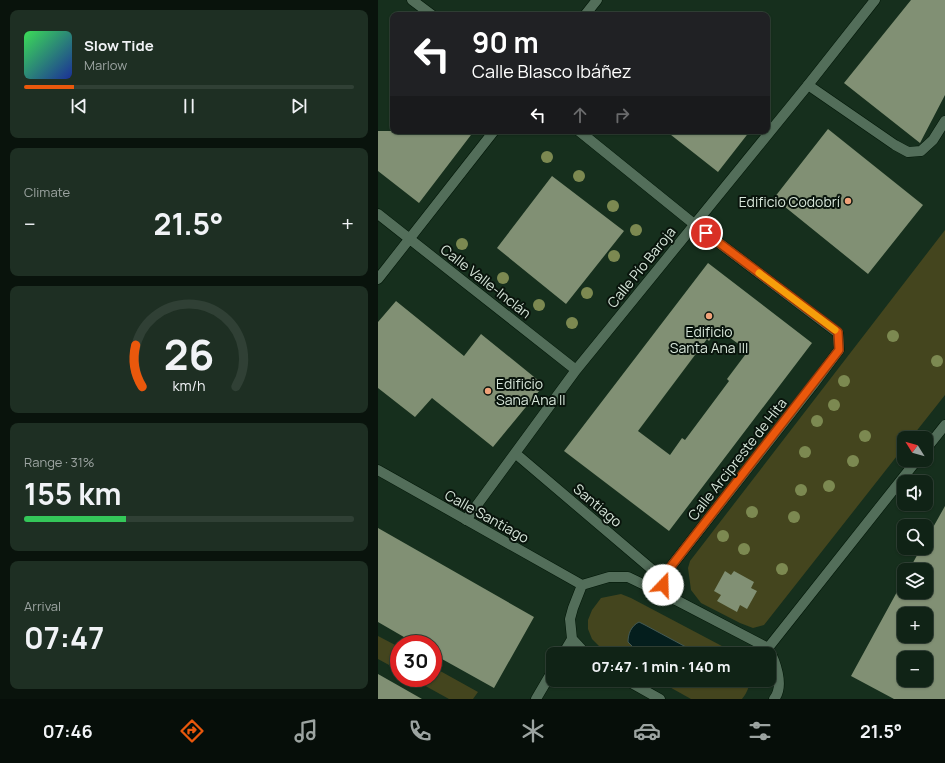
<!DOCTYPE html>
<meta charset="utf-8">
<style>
body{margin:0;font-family:Manrope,sans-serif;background:#1e2f23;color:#f1f3f6;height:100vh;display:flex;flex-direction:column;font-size:15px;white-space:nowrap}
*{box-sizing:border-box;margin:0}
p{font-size:13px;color:#9ca4a1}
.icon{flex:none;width:22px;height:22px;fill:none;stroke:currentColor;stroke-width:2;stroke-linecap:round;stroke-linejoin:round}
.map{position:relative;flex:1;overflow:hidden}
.details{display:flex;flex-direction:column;gap:10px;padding:10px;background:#09130c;width:378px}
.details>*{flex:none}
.banner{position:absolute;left:12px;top:12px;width:380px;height:122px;border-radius:8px;box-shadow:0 1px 3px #0004,0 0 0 1px #304035;background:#202124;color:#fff;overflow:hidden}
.needle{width:26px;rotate:307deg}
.buttons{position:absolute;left:519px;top:431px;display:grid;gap:8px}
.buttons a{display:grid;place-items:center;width:36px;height:36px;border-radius:8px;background:#102316;box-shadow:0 1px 3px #0004,0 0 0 1px #304035;font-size:20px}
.speed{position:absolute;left:12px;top:635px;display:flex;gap:8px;font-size:20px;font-weight:700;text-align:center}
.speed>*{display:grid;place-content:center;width:52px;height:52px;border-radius:50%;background:#102316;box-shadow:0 1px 3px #0004,0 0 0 1px #304035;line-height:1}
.speed .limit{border:6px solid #d22;background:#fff;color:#111}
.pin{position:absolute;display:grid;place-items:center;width:34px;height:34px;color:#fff;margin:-17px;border:2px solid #fff;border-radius:50%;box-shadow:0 1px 4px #0007}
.me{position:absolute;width:44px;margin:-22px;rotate:21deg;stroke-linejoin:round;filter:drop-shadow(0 0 3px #0008)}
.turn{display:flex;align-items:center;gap:14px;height:84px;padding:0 16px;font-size:18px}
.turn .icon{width:52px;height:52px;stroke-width:2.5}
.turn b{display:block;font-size:28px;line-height:34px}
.lanes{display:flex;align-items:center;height:38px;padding:0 16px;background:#0003;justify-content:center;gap:20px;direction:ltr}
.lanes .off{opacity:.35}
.big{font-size:30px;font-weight:700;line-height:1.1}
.details .tile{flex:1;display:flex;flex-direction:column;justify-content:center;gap:6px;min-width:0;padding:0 14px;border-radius:8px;background:#1e2f23}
.details .dial{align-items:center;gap:0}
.dial svg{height:104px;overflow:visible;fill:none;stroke:#304035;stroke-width:7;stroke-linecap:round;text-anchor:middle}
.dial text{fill:#f1f3f6;stroke:none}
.song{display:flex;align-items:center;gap:12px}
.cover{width:48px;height:48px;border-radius:6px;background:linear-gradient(135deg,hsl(130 70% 55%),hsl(230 70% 35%))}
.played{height:4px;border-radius:2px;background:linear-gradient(90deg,#ea580c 15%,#304035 15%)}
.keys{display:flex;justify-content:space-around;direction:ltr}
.heat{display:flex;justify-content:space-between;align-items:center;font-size:22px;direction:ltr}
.charge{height:6px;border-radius:3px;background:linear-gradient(90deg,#34c759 31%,#304035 0)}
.trip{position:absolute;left:168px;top:647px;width:230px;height:40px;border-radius:8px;background:#102316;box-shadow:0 1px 3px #0004,0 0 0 1px #304035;font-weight:700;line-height:40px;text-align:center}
.tab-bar{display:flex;height:64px;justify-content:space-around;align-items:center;background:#060e09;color:#9ca4a1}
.tab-bar .icon{width:28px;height:28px}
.tab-bar .current{color:#ea580c}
.tab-bar b{font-size:18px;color:#f1f3f6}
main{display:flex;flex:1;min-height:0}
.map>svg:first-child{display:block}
</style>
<main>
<section class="details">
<div class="tile">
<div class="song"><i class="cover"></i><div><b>Slow Tide</b><p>Marlow</p></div></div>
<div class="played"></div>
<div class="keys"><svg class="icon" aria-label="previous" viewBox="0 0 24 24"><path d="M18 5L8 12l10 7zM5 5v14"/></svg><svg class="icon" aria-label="pause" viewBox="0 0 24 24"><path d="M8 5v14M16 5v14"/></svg><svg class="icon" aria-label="next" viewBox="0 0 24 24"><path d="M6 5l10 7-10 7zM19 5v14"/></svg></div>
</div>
<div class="tile"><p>Climate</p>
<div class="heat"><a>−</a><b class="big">21.5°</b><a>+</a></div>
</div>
<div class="tile dial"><svg viewBox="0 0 100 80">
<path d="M14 69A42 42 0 1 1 86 69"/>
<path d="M14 69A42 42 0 0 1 9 37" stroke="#ea580c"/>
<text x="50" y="56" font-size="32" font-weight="700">26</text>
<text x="50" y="72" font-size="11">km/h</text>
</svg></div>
<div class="tile"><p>Range · 31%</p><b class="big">155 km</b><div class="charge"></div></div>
<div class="tile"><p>Arrival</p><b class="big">07:47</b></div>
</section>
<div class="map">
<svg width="567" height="699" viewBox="0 0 567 699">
<rect width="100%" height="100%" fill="#162f1d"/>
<path fill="#44451e" d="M 567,230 L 567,395 L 533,438 L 526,438 L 526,447 L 386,625 L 375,628 L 362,623 L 323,603 L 313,590 L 310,568 L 312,561 Z
M 243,594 L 253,598 L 359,654 L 233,654 L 222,647 L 214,639 L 210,629 L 210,620 L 214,610 L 223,598 Z
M 0,636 L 21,647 L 11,665 L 0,659 Z
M 55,667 L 100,692 L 95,699 L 71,699 L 33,678 L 55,678 Z
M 279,680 L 371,680 C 372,687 368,694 364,699 L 313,699 Z"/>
<path fill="#041e1d" stroke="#435a56" d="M 261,622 L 267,625 L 321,654 L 267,654 L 256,648 L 250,642 C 250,634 253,626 261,622 Z"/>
<path fill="#819074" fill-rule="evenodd" d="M 533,0 L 567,0 L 567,95 L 542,143 L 466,83 Z
M 450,129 L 545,205 L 490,274 L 396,198 Z
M 0,131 L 96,131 L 41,203 L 0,171 Z
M 288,131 L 372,131 L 340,172 Z
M 174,176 L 246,231 L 188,304 L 119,248 Z
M 330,263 L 434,343 L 291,531 L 186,451 ZM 340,329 L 370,351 L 349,379 L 351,381 L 307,440 L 304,438 L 292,455 L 260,431 L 329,339 L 331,341 Z
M 18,301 L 86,356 L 103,334 L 166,385 L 115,447 L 54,398 L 37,417 L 0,388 L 0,322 Z
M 567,506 L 567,699 L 516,699 L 473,676 L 526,579 L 526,592 L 548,592 L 548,570 L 531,570 L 543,548 L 548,548 L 548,540 ZM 526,614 L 548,614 L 548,636 L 526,636 ZM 526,658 L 548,658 L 548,680 L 526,680 Z
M 0,528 L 156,617 L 116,688 L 55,654 L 55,644 L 38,644 L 0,622 Z
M 347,571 L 353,575 L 356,571 L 376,582 L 373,588 L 379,591 L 369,609 L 362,605 L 359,612 L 339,601 L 343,595 L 336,591 Z
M 0,674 L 44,699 L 0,699 Z"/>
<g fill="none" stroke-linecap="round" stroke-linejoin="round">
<defs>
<path id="service" d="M 430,85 L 517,145 L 530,152 L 543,151 L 555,140 L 567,121"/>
<path id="minor" d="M 34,0 L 54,15
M 207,15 L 219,0
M 201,131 L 316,224 L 460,333 L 461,350 L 435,385 L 284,578 L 285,585 L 298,600
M 0,214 L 198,370
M 0,279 L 116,131
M 137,453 L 284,578
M 88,520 L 198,370 L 430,85 L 497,0"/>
<path id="tertiary" d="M 548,449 L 567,425
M 0,470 L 204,585
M 390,648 L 539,460
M 185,654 L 194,639
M 208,654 L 194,639 L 192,619 L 195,608 L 204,585 L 231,577 L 250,577 L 298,600 L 390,648 C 397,660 407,686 396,699
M 248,680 L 282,699
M 158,699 L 175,670"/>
</defs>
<use href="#service" stroke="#011607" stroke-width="11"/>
<use href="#minor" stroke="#011607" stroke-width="11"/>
<use href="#tertiary" stroke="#011607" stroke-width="11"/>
<use href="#service" stroke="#536e5a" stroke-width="10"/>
<use href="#minor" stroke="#536e5a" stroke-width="10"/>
<use href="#tertiary" stroke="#536e5a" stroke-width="10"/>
</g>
<g fill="#7c8951">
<circle cx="169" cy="157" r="6"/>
<circle cx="201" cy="176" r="6"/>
<circle cx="235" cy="206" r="6"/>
<circle cx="258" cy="230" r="6"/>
<circle cx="84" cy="244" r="6"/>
<circle cx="236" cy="256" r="6"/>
<circle cx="125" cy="278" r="6"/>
<circle cx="209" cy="293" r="6"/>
<circle cx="161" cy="305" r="6"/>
<circle cx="194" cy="323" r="6"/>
<circle cx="515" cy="336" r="6"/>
<circle cx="559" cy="361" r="6"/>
<circle cx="466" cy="381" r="6"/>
<circle cx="456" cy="405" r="6"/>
<circle cx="439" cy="421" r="6"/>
<circle cx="487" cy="436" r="6"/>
<circle cx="427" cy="452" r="6"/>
<circle cx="475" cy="461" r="6"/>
<circle cx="451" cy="486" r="6"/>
<circle cx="423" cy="490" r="6"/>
<circle cx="374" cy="512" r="6"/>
<circle cx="416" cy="517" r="6"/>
<circle cx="345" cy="536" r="6"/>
<circle cx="366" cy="549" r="6"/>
<circle cx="404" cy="569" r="6"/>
</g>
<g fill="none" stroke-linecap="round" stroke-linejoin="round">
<defs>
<path id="route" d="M 285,585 L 284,578 L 461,350 L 460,332 L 328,233"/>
</defs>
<use href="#route" stroke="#983908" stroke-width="10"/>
<use href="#route" stroke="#ea580c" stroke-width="7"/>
<path stroke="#f59e0b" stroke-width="7" d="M 381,273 L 457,330"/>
</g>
<g fill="#f0a279" stroke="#09140c" stroke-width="1.5">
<circle cx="470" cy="201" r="4"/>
<circle cx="331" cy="316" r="4"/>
<circle cx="110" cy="391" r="4"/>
</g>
<g text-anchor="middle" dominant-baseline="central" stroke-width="4" stroke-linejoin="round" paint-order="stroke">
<g font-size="14" fill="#d7e6da" stroke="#09140c" text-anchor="end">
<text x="462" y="201">Edificio Codobrí</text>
<text x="331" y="331" text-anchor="middle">Edificio<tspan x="331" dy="16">Santa Ana III</tspan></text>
<text x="118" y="383" text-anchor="start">Edificio<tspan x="118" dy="16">Sana Ana II</tspan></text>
</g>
<g font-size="14" fill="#d7e6da" stroke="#09140c">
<text transform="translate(263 267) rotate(-51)">Calle Pío Baroja</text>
<text transform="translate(108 281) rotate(38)">Calle Valle-Inclán</text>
<text transform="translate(359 459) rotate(-52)">Calle Arcipreste de Hita</text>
<text transform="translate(220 505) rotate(40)">Santiago</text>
<text transform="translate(109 516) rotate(29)">Calle Santiago</text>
</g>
</g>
</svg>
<div class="buttons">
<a><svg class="needle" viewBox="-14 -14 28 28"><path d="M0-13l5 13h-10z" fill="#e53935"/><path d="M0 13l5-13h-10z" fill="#9ca4a1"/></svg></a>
<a><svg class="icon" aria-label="sound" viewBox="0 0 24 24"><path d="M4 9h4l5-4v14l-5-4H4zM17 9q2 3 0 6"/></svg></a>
<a><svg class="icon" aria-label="search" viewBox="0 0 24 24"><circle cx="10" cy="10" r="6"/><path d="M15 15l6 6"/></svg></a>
<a><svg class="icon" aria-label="layers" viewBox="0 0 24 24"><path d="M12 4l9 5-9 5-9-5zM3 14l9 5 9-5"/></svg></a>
<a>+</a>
<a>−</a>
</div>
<div class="speed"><div class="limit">30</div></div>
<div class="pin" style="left:328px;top:233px;background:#d93025"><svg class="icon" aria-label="arrive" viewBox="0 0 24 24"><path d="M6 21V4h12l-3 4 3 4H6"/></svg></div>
<svg class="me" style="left:285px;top:585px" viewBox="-20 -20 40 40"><circle r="19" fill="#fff"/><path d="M0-13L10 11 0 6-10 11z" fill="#ea580c"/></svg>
<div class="trip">07:47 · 1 min · 140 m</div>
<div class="banner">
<div class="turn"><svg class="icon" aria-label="left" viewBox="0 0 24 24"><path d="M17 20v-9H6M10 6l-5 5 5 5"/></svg><div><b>90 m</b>Calle Blasco Ibáñez</div></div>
<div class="lanes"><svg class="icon" aria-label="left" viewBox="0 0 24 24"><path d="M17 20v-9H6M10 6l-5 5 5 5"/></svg><svg class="icon off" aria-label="ahead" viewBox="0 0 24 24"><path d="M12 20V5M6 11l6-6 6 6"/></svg><svg class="icon off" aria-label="right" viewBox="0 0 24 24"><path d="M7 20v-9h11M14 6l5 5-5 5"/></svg></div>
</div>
</div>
</main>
<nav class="tab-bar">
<b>07:46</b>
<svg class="icon current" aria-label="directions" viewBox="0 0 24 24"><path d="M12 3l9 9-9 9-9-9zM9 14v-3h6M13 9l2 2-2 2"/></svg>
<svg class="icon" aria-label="music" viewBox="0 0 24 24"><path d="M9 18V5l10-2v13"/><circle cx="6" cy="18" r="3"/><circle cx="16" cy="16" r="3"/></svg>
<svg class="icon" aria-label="phone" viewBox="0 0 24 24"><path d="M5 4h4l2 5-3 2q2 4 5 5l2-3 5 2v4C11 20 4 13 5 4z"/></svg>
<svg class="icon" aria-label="climate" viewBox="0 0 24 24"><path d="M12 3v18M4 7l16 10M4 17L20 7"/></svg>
<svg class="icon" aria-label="car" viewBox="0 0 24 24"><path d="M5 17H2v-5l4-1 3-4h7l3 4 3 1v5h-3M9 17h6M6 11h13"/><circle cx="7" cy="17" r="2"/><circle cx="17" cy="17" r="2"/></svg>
<svg class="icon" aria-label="filters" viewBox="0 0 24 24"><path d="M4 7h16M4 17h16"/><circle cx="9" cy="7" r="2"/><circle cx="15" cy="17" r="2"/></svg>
<b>21.5°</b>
</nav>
